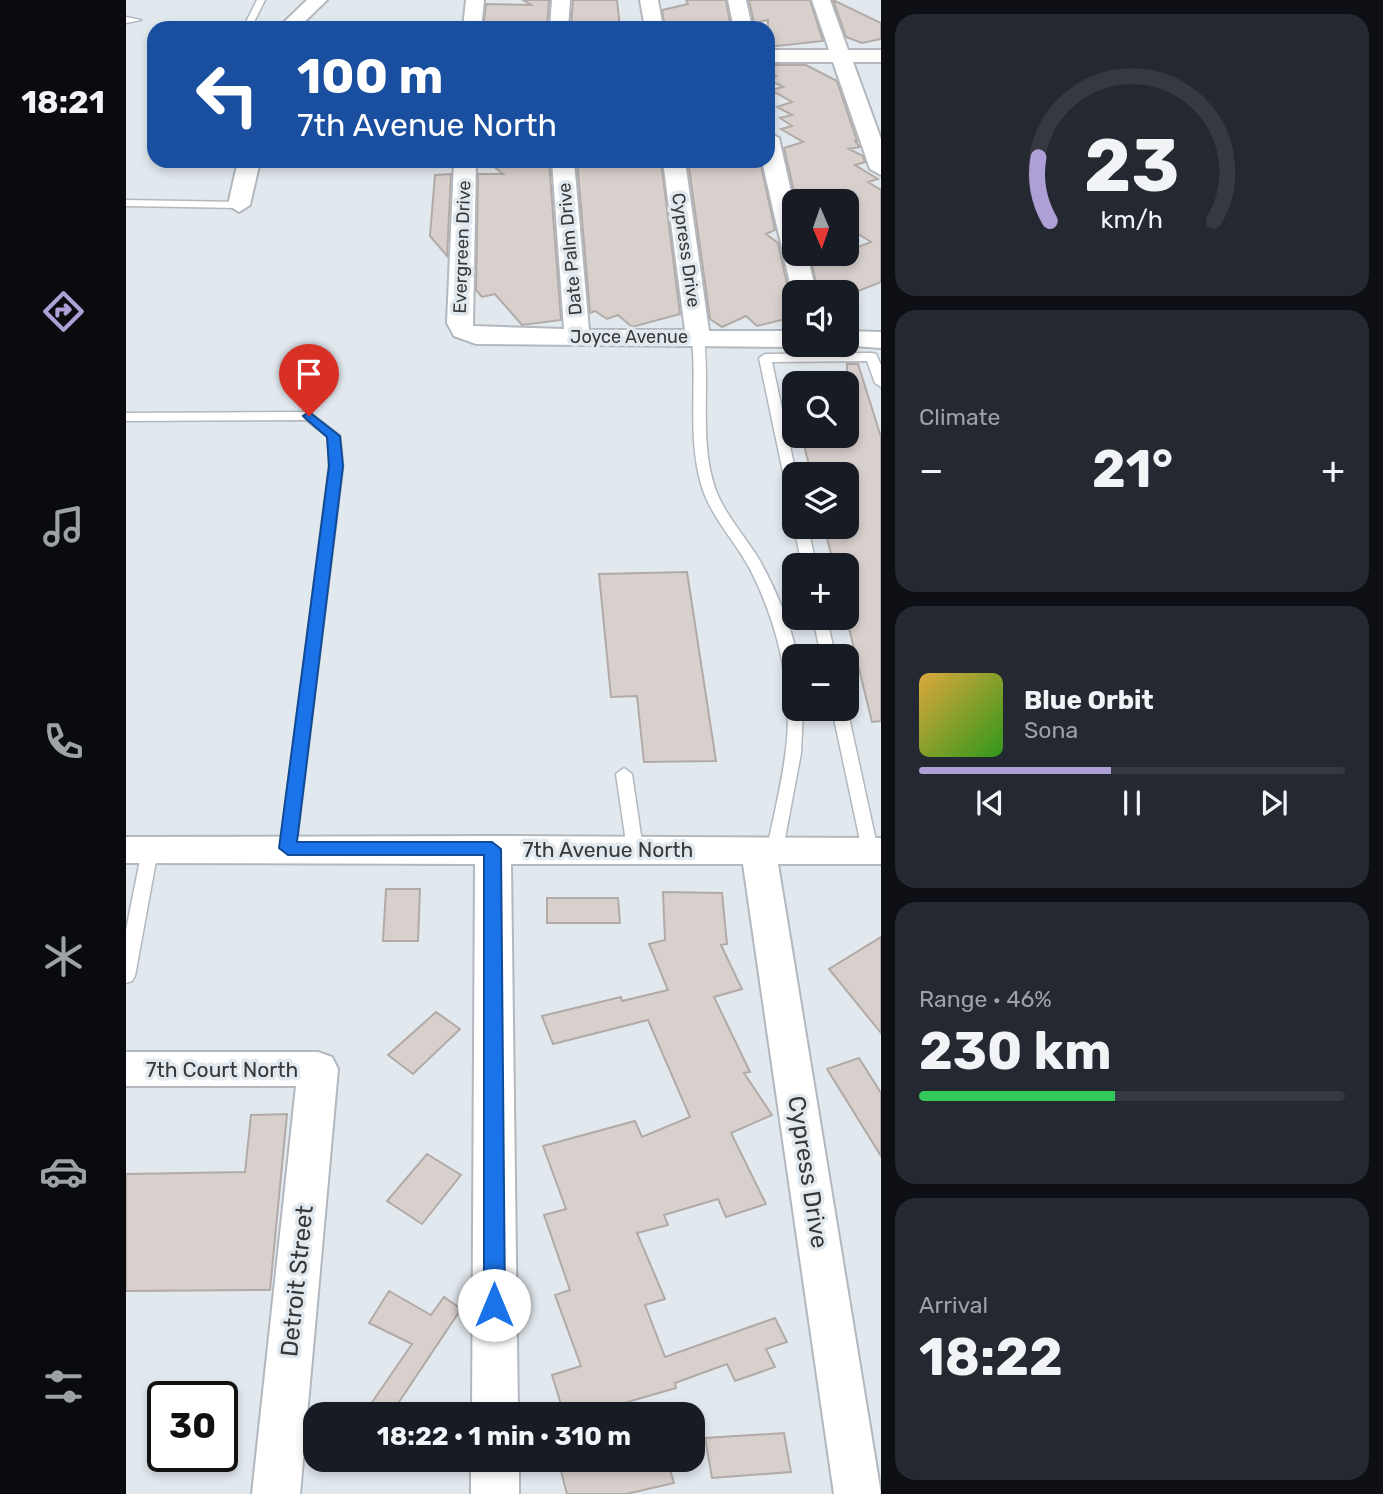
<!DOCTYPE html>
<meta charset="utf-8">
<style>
body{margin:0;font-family:Rubik,sans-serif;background:#242831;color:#f1f3f6;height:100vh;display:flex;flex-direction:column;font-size:26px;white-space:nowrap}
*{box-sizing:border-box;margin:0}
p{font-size:23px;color:#9ea1a6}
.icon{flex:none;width:38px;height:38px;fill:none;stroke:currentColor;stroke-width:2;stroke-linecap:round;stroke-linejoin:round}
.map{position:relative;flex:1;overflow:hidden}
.drawer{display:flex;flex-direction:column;gap:14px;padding:14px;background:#0d0f14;width:502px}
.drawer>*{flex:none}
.guide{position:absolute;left:21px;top:21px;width:628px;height:147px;border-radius:21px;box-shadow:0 4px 10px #0003;background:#1a4fa0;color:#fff;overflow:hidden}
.needle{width:46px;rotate:178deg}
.fabs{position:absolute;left:656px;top:189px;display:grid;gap:14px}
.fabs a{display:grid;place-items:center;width:77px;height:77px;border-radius:14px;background:#171b24;box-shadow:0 4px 10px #0003;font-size:35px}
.speed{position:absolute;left:21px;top:1381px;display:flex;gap:14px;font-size:35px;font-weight:700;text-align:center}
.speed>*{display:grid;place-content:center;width:91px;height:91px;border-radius:50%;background:#171b24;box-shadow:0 4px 10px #0003;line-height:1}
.speed .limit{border:4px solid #111;border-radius:10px;background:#fff;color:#111}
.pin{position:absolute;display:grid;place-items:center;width:60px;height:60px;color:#fff;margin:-72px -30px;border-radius:50% 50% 50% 0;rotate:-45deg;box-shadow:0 0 7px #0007}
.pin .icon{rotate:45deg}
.me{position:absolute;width:77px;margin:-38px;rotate:0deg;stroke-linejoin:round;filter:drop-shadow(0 0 5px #0008)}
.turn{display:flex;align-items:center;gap:24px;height:147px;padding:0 35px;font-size:32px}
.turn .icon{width:91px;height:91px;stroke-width:2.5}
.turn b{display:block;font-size:49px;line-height:60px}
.big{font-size:52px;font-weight:700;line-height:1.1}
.drawer .card{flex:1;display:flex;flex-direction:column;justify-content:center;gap:10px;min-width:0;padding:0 24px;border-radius:21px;background:#242831}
.drawer .dial{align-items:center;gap:0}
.dial svg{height:182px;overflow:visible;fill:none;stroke:#363941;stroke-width:7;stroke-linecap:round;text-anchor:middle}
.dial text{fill:#f1f3f6;stroke:none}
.song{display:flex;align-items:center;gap:21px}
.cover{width:84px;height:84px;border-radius:10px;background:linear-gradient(135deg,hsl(40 70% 55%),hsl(110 70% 35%))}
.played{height:7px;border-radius:4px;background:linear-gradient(90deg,#ae9fd6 45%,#363941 45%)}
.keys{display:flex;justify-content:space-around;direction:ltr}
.heat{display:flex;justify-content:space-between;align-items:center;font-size:38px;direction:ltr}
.charge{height:10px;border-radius:5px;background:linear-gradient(90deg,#34c759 46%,#363941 0)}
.trip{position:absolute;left:177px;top:1402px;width:402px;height:70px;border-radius:21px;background:#171b24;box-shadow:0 4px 10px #0003;font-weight:700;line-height:70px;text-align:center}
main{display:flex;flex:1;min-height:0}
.menu{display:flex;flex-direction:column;width:126px;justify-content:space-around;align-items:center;background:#090b0e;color:#9ea1a6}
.menu .icon{width:49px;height:49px}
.menu .on{color:#ae9fd6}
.menu b{font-size:32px;color:#f1f3f6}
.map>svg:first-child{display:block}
</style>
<main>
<nav class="menu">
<b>18:21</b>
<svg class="icon on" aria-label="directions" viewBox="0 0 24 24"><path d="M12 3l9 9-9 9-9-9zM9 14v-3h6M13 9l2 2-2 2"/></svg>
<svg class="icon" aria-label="music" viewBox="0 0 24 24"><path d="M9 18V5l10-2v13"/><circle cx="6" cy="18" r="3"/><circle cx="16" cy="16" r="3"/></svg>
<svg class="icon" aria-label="phone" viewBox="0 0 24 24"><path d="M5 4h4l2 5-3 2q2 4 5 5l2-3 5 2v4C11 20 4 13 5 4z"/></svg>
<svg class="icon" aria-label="climate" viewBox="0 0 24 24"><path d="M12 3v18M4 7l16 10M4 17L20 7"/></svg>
<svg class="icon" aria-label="car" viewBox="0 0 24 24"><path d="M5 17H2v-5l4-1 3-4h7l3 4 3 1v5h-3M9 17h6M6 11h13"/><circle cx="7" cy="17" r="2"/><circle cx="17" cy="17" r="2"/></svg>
<svg class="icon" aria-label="filters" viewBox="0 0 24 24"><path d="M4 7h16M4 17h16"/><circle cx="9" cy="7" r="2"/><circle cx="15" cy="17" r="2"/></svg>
</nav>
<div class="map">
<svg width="755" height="1494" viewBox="0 0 755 1494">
<rect width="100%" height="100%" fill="#e2e9ee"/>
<path fill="#d8d0cc" stroke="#b2aaa6" stroke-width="2" d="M 397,0 L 423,0 L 421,28 L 397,28 L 396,23 L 365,28 L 358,22 L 360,4 L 405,5 Z
M 447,0 L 491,0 L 494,28 L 445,28 Z
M 560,0 L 600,0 L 605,28 L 539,28 L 536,10 L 562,4 Z
M 623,0 L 684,0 L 697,41 L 642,47 L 642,20 L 628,23 Z
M 707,0 L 755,23 L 755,39 L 736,43 L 720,37 Z
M 642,65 L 680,65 L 711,81 L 731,141 L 729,141 L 734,147 L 723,149 L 737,156 L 739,162 L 729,165 L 752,179 L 742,182 L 755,190 L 755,282 L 730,292 L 692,292 L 686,265 L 745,242 L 721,227 L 721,201 L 670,201 L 658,148 L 677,142 L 655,129 L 666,126 L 654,118 L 666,115 L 651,107 L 666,102 L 645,90 L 657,87 L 642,79 L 650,76 L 642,72 Z
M 361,161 L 423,161 L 435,320 L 396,325 L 369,294 L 356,297 L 350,290 L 352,174 L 377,174 Z
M 451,161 L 535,161 L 554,314 L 506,327 L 492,315 L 481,319 L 469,311 L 464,313 Z
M 562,161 L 634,161 L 649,230 L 640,234 L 652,243 L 663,293 L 668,298 L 668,317 L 631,326 L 620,316 L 596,327 L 584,319 Z
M 325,174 L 321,256 L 304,236 L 309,175 Z
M 721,364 L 732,364 L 755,437 L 755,721 L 746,722 L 721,620 L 721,565 L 708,565 L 698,527 L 721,527 L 721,474 L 685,474 L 676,436 L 721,436 Z
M 561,572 L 590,761 L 518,762 L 511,696 L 485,697 L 473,574 Z
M 260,889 L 294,889 L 292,941 L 257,941 Z
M 537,892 L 596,893 L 601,944 L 595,945 L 616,989 L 588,997 L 624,1072 L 618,1073 L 646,1115 L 605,1133 L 640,1204 L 600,1217 L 592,1199 L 538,1215 L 542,1225 L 511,1233 L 539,1299 L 519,1305 L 539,1357 L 649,1318 L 661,1342 L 640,1349 L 649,1367 L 609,1381 L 601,1364 L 549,1383 L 550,1388 L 460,1414 L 438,1414 L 426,1375 L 455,1366 L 429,1295 L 444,1290 L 418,1215 L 440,1209 L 417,1146 L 509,1121 L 516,1137 L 564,1117 L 522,1020 L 427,1044 L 416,1016 L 495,997 L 496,1001 L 542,990 L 523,944 L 539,940 Z
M 421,898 L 492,898 L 494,923 L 421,923 Z
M 755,937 L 755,1033 L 703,969 Z
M 310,1012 L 334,1029 L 287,1074 L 262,1055 Z
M 733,1058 L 755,1093 L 755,1156 L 701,1069 Z
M 161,1114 L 144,1290 L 0,1291 L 0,1174 L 119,1172 L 125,1115 Z
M 301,1154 L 335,1175 L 296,1224 L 261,1201 Z
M 263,1291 L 305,1315 L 318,1297 L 335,1309 L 265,1414 L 238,1414 L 286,1344 L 243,1323 Z
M 658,1433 L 665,1472 L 586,1478 L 579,1438 Z
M 432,1460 L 541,1460 L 548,1483 L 500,1494 L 441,1494 Z"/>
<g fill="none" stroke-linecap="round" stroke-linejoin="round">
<defs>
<path id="lane" d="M 131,0 L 139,0 L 125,28 L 117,28 Z
M 0,17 L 15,20 L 0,23 Z
M 0,200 L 113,202 L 118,205 L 113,208 L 0,206 Z
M 572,334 L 578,338 C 584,387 573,440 589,488 C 598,513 617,534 631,556 C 644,577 669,632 670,656 C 670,671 668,692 668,709 L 677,709 L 675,753 L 657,849 L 655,853 L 643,853 L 641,849 C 648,813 658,776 661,739 C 666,681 650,620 624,569 C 609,541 585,517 576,487 C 561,439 571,387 566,338 Z
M 746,353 L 750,354 L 755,365 L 755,387 L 749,383 L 741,361 L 646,362 L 670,474 L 668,502 L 663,501 L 633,358 L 639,354 Z
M 183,412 L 214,436 L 217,466 L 170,848 L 168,852 L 156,852 L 154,848 L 203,466 L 202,437 L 180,420 L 0,421 L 0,413 Z
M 668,527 L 682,527 L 690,565 L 676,565 Z
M 687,618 L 701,618 L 709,656 L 695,656 Z
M 721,708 L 752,850 L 750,854 L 738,854 L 736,850 L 706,709 Z
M 498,768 L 506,774 L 517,849 L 515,853 L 503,853 L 501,849 L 490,774 Z
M 24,844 L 30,846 L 32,850 L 9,976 L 6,981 L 0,983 L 0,930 L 16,850 L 18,846 Z"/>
<path id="street" d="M 181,0 L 201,0 L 172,28 L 152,28 Z
M 340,0 L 358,0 L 355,28 L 337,28 Z
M 426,0 L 444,0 L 442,28 L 424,28 Z
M 514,0 L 532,0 L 537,28 L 519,28 Z
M 602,0 L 620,0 L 626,28 L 608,28 Z
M 686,0 L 704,0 L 722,50 L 755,50 L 755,62 L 727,62 L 755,139 L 755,175 L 744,169 L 707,62 L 642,62 L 642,50 L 703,50 Z
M 642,132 L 653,138 L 668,205 L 668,254 L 681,254 L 690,292 L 668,292 L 668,296 L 666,292 L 636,161 L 642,161 Z
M 112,161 L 134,161 L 124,205 L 113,212 L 102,205 Z
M 328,161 L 350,161 L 347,326 L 438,329 L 426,161 L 448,161 L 463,330 L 559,330 L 537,161 L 559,161 L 583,331 L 668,331 L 668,345 L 675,345 L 668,347 L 350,344 L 328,336 L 321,323 Z
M 721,331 L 755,332 L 755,348 L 714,345 L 721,345 Z
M 367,836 L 755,838 L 755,864 L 652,864 L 755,1494 L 708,1494 L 617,864 L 385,864 L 392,1414 L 346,1414 L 349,864 L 0,863 L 0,837 Z
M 0,1052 L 192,1052 L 206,1057 L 212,1069 L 174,1494 L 126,1494 L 170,1086 L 0,1086 Z
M 345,1460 L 393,1460 L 393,1494 L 345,1494 Z"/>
</defs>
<use href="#lane" stroke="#b2b8be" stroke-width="3"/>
<use href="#street" stroke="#b2b8be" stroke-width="4"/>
<use href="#lane" fill="#fff" fill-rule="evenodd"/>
<use href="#street" fill="#fff" fill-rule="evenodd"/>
</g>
<path fill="#1a73e8" stroke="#114b97" stroke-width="2" d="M 183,412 L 214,436 L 217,466 L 171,842 L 366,842 L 375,849 L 379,1305 L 376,1312 L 368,1315 L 361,1312 L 358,1305 L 358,855 L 162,855 L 153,848 L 203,466 L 201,437 L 179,418 L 177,416 Z"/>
<g text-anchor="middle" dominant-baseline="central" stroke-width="7" stroke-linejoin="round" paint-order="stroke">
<g font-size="18" fill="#36393b" stroke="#e2e9ee">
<text transform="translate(336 247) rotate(-88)">Evergreen Drive</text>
<text transform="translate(444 249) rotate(-95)">Date Palm Drive</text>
<text transform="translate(560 250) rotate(82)">Cypress Drive</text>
<text x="503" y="337">Joyce Avenue</text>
</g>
<g font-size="21" fill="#36393b" stroke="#e2e9ee">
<text x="482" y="849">7th Avenue North</text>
<text x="96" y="1069">7th Court North</text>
</g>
<g font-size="24" fill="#36393b" stroke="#e2e9ee">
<text transform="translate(682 1172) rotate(81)">Cypress Drive</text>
<text transform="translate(171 1281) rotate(-84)">Detroit Street</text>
</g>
</g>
</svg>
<div class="fabs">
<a><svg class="needle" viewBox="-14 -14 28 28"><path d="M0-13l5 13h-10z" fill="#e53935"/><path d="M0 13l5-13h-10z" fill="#9ea1a6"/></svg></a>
<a><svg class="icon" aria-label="sound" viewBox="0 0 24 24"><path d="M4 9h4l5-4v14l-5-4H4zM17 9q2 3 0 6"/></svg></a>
<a><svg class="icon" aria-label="search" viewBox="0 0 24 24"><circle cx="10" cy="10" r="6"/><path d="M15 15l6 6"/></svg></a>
<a><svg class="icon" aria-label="layers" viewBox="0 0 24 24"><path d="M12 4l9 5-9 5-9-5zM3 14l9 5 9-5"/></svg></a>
<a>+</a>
<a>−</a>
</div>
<div class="speed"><div class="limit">30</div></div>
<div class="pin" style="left:183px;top:416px;background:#d93025"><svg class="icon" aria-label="arrive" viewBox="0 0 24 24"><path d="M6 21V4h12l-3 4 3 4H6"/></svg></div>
<svg class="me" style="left:368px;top:1305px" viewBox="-20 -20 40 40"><circle r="19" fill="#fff"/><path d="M0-13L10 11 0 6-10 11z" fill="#1a73e8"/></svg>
<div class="trip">18:22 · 1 min · 310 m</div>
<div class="guide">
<div class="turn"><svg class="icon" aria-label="left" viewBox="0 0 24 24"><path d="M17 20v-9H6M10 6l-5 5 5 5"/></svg><div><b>100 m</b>7th Avenue North</div></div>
</div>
</div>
<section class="drawer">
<div class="card dial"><svg viewBox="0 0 100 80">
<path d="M14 69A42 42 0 1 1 86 69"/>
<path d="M14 69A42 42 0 0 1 9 41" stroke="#ae9fd6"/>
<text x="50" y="56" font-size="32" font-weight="700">23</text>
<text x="50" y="72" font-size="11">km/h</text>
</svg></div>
<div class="card"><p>Climate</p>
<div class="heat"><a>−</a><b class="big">21°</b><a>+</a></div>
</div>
<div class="card">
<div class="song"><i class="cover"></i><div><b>Blue Orbit</b><p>Sona</p></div></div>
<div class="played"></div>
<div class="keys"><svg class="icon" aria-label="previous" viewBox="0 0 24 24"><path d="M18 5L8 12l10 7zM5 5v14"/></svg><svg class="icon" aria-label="pause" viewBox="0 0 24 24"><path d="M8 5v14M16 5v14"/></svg><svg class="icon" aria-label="next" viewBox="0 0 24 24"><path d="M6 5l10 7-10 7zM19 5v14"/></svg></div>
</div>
<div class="card"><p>Range · 46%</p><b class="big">230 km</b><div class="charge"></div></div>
<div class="card"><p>Arrival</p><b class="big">18:22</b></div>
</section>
</main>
